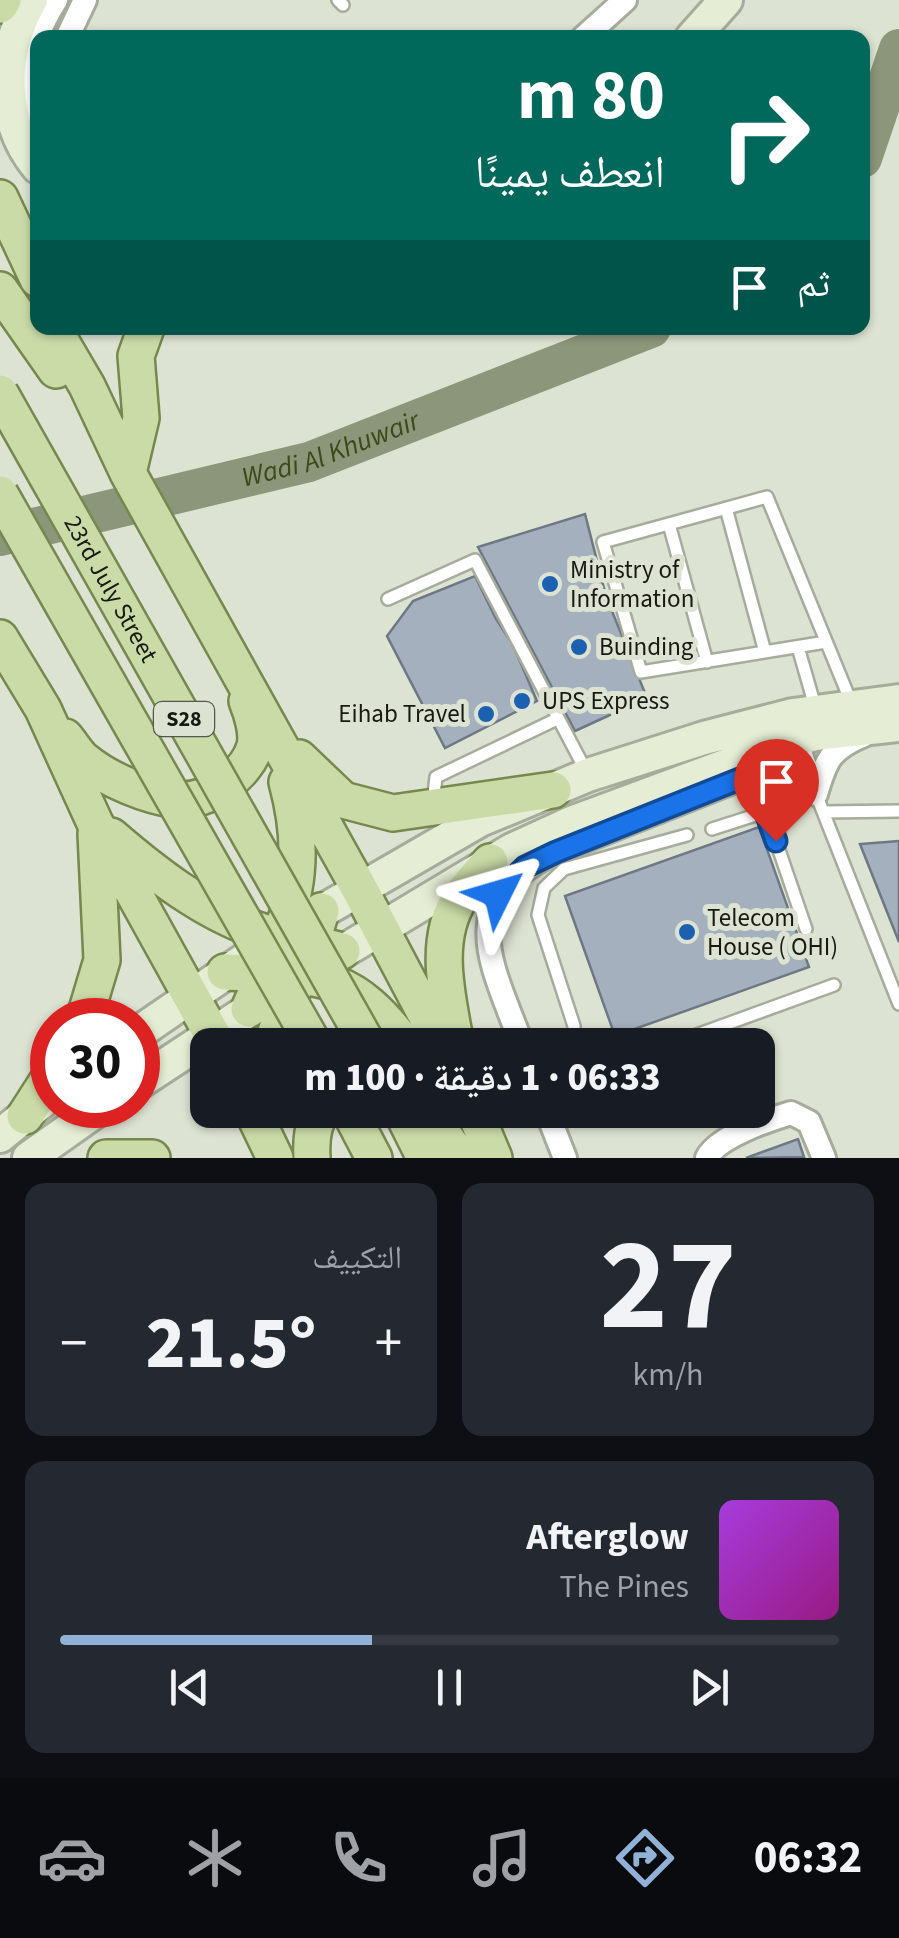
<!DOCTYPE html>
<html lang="ar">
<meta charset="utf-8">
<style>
body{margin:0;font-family:"Source Sans 3","Noto Naskh Arabic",sans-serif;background:#242831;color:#f1f3f6;direction:rtl;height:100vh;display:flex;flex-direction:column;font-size:38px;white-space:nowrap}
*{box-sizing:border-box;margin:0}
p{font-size:32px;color:#9ea1a6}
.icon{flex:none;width:55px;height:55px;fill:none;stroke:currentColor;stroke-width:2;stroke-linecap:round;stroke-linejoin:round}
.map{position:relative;height:1158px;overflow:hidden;direction:ltr}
.drawer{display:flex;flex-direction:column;gap:25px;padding:25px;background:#0d0f14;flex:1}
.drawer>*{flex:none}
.top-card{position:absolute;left:30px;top:30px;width:840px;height:305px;border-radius:20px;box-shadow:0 2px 8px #0004;direction:rtl;background:#00695c;color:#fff;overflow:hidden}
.speed{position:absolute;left:30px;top:998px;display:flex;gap:20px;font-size:50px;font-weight:700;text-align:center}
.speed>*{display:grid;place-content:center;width:130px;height:130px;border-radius:50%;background:#171b24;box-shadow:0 2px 8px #0004;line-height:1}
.speed .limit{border:15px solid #d22;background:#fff;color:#111}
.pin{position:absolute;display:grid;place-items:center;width:85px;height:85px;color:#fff;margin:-102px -42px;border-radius:50% 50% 50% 0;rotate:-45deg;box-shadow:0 0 10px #0007}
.pin .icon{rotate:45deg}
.me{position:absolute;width:110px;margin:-55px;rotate:50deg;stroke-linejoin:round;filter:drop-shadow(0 0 8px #0008)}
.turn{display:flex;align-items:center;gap:35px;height:210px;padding:0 40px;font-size:45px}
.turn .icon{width:130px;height:130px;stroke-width:2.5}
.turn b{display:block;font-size:70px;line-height:85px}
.then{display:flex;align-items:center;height:95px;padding:0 40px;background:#0003;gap:20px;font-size:38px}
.big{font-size:75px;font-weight:800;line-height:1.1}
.drawer .tile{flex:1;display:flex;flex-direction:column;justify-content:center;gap:15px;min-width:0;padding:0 35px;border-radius:20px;background:#242831}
.drawer .dial{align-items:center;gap:0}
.dial b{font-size:130px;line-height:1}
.song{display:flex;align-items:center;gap:30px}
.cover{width:120px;height:120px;border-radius:15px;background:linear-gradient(135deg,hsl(280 70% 55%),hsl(310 70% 35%))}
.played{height:10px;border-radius:5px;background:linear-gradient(90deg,#91b1d7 40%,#363941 40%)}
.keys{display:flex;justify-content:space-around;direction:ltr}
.heat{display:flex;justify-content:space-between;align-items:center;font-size:55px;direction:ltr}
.drawer .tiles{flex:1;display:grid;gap:25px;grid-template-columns:1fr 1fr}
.tile:last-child{grid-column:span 2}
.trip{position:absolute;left:190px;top:1028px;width:585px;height:100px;border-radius:20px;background:#171b24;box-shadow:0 2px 8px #0004;font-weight:800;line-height:100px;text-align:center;direction:rtl}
.menu{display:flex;height:160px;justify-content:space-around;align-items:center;background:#090b0e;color:#9ea1a6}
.menu .icon{width:70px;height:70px}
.menu .active{color:#91b1d7}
.menu b{font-size:45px;color:#f1f3f6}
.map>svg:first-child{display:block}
</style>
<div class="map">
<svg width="899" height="1158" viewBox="0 0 899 1158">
<rect width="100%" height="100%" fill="#dde3d2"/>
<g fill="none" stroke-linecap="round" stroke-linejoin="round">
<g stroke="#8c967a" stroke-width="40">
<path d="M 862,158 L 899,49"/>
<path id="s1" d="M 0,536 L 309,462 L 651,328"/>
</g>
</g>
<path fill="#a5b0be" stroke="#6e7885" stroke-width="2.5" d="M 585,514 L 606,596 L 647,698 L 575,731 L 478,547 Z
M 475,576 L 496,619 L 513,645 L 537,701 L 445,748 L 387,636 L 413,601 Z
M 759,827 L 809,967 L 615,1036 L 565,896 Z
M 899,841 L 899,942 L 860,844 Z
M 798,1139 L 804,1157 L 746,1158 Z"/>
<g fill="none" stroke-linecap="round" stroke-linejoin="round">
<defs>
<path id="lane" d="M 338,0 L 343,5
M 726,508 L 765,652
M 669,524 L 707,662
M 388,599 L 475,560 L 586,771
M 826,642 L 641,672 L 603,542 L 767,497 L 851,702
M 798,647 L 816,710
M 753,774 L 806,929
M 816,794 L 899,1004
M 433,803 L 436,777 L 557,719
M 823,812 L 899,811
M 712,829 L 765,812
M 574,1045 L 574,1026 L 538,915 L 544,888 L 564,869 L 687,835
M 669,1045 L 834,985"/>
<path id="street" d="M 67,38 L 85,0
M 583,38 L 625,0
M 38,135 C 14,91 31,40 56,0
M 795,740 L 816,794
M 816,794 C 826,760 830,749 864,735
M 522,1045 C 490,959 453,902 556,852 L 753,774 L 759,752
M 546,1110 L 565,1158
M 707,1158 C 717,1137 768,1120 791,1113 L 809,1122 L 824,1158"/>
<path id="secondary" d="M 31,0 C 0,53 0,121 38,167
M 692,38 L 726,0
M 300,924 L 480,820 L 588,775 L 704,738 L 793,715 L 899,701
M 322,964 L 512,850 L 571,823 L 795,740 L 815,734 L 899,725
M 138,1033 L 246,959
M 138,1083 L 272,995
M 0,1136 L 45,1099
M 29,1158 L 104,1105"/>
<path id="primary" d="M 0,5 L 3,0
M 0,198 L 38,279
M 0,290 L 56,370
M 53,328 L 87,386 L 128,473 L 359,888 L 442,1045
M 128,473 L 141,418 L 136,356 L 146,328
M 0,638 L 43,709 L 95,823 L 218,1045
M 65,737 C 72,745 77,755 85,761 C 108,780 147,796 177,800 C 207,803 247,775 255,746 C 258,733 252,713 247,701
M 299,758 L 343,800 L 393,813 L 553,790
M 111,836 C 155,874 204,912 260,931 C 287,940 315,944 342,951
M 225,972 C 313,976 349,968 405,1045
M 249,1009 C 286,924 313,878 287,782
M 84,1020 L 102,960 L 96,834
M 272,1045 L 286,1000 L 302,976 L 321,911
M 456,1045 C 448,999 432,941 460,898 C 468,885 480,874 490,862
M 252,1110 L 275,1158
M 349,1110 L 374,1158
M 401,1110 L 425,1158
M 426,1110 L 460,1158
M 474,1110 L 494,1158
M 25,1116 L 52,1074
M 106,1158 L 152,1158
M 312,1158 C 311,1141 312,1123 323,1110"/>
</defs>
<use href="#lane" stroke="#a6ac9b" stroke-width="16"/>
<use href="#street" stroke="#a6ac9b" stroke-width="28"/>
<use href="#secondary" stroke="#a6ac9b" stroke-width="38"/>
<use href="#primary" stroke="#76884e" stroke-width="40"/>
<use href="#lane" stroke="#fff" stroke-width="11"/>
<use href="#street" stroke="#fff" stroke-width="22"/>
<use href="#secondary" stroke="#e5edd4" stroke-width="32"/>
<use href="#primary" stroke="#cbdba8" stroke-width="35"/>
<defs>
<g id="primary-bridge">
<path id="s2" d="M 0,393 L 368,1045"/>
<path d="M 0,494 L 314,1045"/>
</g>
</defs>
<use href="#primary-bridge" stroke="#76884e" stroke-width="40" stroke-linecap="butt"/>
<use href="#primary-bridge" stroke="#cbdba8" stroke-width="35"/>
</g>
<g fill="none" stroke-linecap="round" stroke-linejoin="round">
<defs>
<path id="route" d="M 498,894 L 525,867 L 556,852 L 752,774 L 776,841"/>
</defs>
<use href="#route" stroke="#114b97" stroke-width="25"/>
<use href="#route" stroke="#1a73e8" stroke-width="18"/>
</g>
<g fill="#1c61b1" stroke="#dde3d2" stroke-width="4">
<circle cx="550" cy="584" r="10"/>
<circle cx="579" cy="647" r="10"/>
<circle cx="522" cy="701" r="10"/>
<circle cx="486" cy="714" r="10"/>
<circle cx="687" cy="932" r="10"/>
</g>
<g text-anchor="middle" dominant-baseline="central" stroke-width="10" stroke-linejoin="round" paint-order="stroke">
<rect fill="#dde3d2" stroke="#52564c" stroke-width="2.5" x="154" y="702" width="60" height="34" rx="8"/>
<g font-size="22" font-weight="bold" fill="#171913">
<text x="184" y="719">S28</text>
</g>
<g font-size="25" fill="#171913" stroke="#dde3d2" text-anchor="start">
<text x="570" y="570">Ministry of<tspan x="570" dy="29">Information</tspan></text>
<text x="599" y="647">Buinding</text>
<text x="542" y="701">UPS Express</text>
<text x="466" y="714" text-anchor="end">Eihab Travel</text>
<text x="707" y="918">Telecom<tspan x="707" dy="29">House ( OHI)</tspan></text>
</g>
<g font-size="25" fill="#171913" stroke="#dde3d2">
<text stroke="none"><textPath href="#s2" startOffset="225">23rd July Street</textPath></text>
</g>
<g font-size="28" font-style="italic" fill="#3c4a1a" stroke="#dde3d2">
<text stroke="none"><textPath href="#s1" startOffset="342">Wadi Al Khuwair</textPath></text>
</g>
</g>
</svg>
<div class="speed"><div class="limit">30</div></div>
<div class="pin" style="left:776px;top:841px;background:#d93025"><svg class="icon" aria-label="arrive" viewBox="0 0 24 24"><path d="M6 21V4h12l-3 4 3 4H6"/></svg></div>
<svg class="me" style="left:498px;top:894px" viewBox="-20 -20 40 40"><path d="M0-17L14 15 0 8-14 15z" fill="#1a73e8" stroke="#fff" stroke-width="4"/></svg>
<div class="trip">06:33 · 1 دقيقة · 100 m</div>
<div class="top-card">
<div class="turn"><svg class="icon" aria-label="right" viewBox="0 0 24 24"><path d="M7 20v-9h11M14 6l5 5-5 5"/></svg><div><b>80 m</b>انعطف يمينًا</div></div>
<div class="then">ثم<svg class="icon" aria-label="arrive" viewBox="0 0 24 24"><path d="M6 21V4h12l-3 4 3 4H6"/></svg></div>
</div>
</div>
<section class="drawer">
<div class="tiles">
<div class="tile dial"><b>27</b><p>km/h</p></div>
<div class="tile"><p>التكييف</p>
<div class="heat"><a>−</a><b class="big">21.5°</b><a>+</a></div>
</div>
<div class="tile">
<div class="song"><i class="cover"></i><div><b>Afterglow</b><p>The Pines</p></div></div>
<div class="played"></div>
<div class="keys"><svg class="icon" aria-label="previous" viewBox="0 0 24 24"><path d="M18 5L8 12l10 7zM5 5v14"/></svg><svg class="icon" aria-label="pause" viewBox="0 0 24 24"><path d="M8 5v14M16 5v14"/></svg><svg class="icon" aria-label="next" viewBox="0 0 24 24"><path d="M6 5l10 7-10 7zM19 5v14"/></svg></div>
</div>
</div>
</section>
<nav class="menu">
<b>06:32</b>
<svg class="icon active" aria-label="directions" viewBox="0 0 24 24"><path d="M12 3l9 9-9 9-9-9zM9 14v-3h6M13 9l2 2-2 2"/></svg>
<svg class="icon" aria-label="music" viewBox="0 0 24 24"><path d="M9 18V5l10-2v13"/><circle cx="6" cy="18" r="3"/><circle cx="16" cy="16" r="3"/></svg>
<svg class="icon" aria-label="phone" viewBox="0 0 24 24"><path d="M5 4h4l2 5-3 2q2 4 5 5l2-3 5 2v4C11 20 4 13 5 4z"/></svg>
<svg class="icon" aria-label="climate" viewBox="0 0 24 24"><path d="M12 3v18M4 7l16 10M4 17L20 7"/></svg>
<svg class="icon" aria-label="car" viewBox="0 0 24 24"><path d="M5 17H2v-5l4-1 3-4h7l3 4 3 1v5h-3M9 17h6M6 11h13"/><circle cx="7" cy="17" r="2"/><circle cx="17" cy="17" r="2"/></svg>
</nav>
